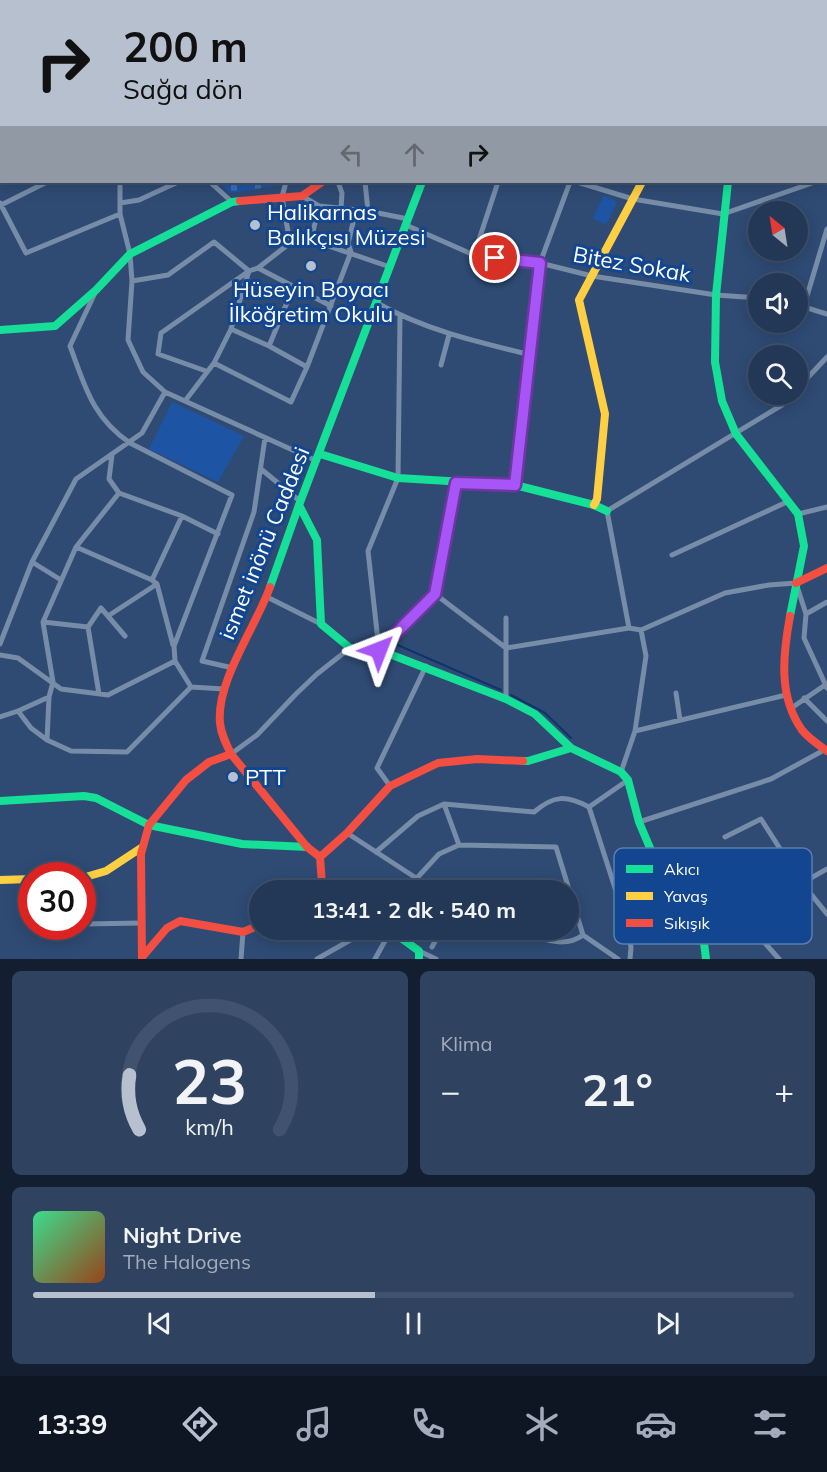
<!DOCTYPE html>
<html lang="tr">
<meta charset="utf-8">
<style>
body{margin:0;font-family:Mulish,sans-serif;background:#2f4361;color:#f1f3f6;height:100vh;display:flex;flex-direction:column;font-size:22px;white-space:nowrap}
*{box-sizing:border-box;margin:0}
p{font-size:20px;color:#a3acba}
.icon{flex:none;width:33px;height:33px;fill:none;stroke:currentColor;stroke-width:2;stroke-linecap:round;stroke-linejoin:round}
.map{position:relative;height:959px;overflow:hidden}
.drawer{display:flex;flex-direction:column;gap:12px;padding:12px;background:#131f30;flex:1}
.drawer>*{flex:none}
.top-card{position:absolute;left:0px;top:0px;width:828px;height:183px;box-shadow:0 3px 15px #0003,0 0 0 2px #40526d;background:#b6c0ce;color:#111;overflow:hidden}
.needle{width:39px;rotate:330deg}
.fabs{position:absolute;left:748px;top:201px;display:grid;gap:12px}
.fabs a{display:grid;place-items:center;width:60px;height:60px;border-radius:50%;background:#233857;box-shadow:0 3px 15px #0003,0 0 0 2px #40526d;font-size:30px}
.speed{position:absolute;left:18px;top:862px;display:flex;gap:12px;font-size:30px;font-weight:700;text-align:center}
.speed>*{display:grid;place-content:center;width:78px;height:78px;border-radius:50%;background:#233857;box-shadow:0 3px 15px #0003,0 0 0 2px #40526d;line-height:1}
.speed .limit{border:9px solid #d22;background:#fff;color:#111}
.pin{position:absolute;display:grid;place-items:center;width:51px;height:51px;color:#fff;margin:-26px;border:3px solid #fff;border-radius:50%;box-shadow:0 2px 6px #0007}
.me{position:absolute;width:66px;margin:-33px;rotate:45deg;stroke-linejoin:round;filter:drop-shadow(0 0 4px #0008)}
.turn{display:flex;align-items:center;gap:21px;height:126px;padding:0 24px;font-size:27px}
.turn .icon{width:78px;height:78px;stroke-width:2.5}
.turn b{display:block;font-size:42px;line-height:51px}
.lanes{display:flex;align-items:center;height:57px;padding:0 24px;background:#0003;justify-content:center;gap:30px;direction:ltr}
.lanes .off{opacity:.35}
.big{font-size:45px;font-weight:700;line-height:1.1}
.drawer .widget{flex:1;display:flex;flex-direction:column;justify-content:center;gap:9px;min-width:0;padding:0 21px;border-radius:9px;background:#2f4361}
.drawer .dial{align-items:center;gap:0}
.dial svg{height:156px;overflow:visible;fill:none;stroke:#40526d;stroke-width:7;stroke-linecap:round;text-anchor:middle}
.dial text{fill:#f1f3f6;stroke:none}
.song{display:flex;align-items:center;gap:18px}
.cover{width:72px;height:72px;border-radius:9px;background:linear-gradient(135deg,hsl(150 70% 55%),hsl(20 70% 35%))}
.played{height:6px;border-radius:3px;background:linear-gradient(90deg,#b6c0ce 45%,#40526d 45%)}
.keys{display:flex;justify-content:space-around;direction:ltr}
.heat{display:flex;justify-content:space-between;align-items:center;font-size:33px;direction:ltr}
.drawer .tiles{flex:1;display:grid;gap:12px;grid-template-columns:1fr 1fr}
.widget:last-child{grid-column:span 2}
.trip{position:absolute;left:249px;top:880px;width:330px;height:60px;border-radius:30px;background:#233857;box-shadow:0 3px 15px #0003,0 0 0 2px #40526d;font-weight:700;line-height:60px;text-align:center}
.dock{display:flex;height:96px;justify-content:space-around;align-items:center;background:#0e1623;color:#a3acba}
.dock .icon{width:42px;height:42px}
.dock .on{color:#b6c0ce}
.dock b{font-size:27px;color:#f1f3f6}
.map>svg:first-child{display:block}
</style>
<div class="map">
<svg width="827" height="959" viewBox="0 0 827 959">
<defs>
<pattern id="cemetery-stones" width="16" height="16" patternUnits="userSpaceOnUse" patternTransform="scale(1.5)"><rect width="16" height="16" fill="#1d55a4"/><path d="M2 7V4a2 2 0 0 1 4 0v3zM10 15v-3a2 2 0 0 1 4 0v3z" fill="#3f6eb2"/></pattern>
</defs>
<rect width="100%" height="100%" fill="#2f4b74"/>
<path fill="url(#cemetery-stones)" d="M 218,182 L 280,182 L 281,185 L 231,193 Z"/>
<path fill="#1d55a4" d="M 604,195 L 617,202 L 606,225 L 593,218 Z
M 172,402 L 244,436 L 218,482 L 149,449 Z"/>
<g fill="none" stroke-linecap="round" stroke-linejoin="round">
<path stroke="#0e346e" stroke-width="2" d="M 393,643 L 501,690
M 511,695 L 545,713 L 571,738"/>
<path stroke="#768ca7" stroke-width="5" d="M 380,0 L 381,2
M 720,2 L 720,0
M 824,2 L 824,0
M 0,30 L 2,30
M 0,93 L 2,95
M 826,178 L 827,177
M 120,182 L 120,214 L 130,254 L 132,281 L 128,340 L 143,372 L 165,392 L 317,461
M 210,182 L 232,202
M 286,182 L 282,197 L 290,243
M 338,182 L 342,193 L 341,208
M 365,182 L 368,211
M 577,182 L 633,199 L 723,214 L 815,182
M 302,196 L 319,206 L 368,211 L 408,219
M 0,203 L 26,253 L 120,214
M 120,203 L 139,200 L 178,182
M 1,205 L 47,182
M 406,225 L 474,255 L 540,263 L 592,276 L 716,295 L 759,298
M 311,240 L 319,206
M 474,255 L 498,182
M 258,268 L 331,306
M 132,281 L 168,275 L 214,242 L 249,271 L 161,333 L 158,354 L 206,371
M 95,293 L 70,346 C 85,386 92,417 130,443 L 232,495 L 174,646 L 175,661
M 377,303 C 425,330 478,342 531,355
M 798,305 L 827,314
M 804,306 L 827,229
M 400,316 L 398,478 L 368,551 L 379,650 L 435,594 L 456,483
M 231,329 L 269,346 L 307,367
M 269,346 L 293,288
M 214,363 L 291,402 L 307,367 L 351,252 L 348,244 L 356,210
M 441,365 L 449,335
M 798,388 L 827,357
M 185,401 L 214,363 L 231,329 L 249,271 L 258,268 L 290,243 L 311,240 L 390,267
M 112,455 L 109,479 L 119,493 L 76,547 L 43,622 L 53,682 L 49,697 L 47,740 L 71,751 L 127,752 L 191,687
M 261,469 L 301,502
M 515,485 L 540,263 L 570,182
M 119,493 L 182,516 L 218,534
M 798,514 L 827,507
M 76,547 L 152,580
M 672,555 L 789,501
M 32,562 L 61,580
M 435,594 L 506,648 L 629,628
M 267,597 L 321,624
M 806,614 L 827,602
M 108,616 L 157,584
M 43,622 L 88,627
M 641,630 L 725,593 L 769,585 L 796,583 L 806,614 L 804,638 L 827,688
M 0,644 L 32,562 L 76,479 L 142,433 L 165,392
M 173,645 L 157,584 L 152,580 L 182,516
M 0,655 L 18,658 L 61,689 L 108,695 L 175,661 L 191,687 L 224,689
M 233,668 L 202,661 L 254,512 L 265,438
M 676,693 L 680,720
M 99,694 L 88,627 L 101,608 L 125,636
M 804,698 L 827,721
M 506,699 L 506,618
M 790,709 L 825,685
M 18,711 L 31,728 L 47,740
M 0,717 L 18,711 L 49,697
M 635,731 L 786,695
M 231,754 L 257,735 L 296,694 L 317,674 L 350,648
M 621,772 L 635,731 L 646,656 L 641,630 L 629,628 L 607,511 L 782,405 L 792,394
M 390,786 L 377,768 L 426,666
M 444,804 L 459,845
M 589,807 L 628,780
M 639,822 L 771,779 L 826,749
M 347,833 L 436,891
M 725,837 L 761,819 L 802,883 L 827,914
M 376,852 L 418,816 L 444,804 L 534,812 C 554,795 566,795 589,807 L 623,913 L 631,947 L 630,959
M 416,879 L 439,854 L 459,845 L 556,847 L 583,935 C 563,950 539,937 517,930
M 742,917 L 779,959
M 82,924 L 143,923
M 583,935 L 618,959
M 704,943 L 742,917 L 827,869
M 432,947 L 441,930
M 419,951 L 436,959
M 241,959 L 243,932
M 317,959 L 368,930
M 375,959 L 391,930"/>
<path stroke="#16e098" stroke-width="8" d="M 728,182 L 716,295 L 715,362 L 722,401 L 736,434 L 798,514 L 804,546 L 790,616
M 0,330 L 55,326 L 96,290 L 130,254 L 232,202 L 240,201
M 320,454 L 398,478 L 515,485 L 594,505 L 607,511
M 299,505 L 317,540 L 321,624 L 350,648 L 379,650 L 506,699 L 535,714 L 571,748
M 270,587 L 299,505 L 422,182
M 523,761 L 528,761 L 571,748 L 621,772 L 628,780 L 639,822 L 670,895 L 704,943 L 706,959
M 0,801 L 84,796 L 96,798 L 149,825 L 242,844 L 307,847
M 390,930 L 419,951 L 419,959"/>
<path stroke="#ffcf43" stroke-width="8" d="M 826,78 L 827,78
M 594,505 L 597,499 L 605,414 L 579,300 L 642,182
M 82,878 L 106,871 L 141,848
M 0,880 L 32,879
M 322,884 L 333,891"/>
<path stroke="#f24e42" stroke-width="8" d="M 64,0 L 80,2
M 169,0 L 188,2
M 826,33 L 827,33
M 826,57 L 827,57
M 240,201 L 302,196 L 322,182
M 796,583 L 827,568
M 270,587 C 256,627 216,681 220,723 C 221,734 226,744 231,754 L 307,847 L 320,857 L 322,884
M 790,616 C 783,655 778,696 802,730 C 808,738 819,745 827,751
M 320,857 L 347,833 L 390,786 L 438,763 L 477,759 L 523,761
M 143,956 L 167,928 L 180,921 L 243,932 L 260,925
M 142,959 L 141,854 L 149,825 L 186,780 L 209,762 L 231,754"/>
</g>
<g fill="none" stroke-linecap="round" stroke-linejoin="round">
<defs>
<path id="route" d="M 379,650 L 435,594 L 456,483 L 515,485 L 540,263 L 495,258"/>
</defs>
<use href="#route" stroke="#6d37a1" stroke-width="15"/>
<use href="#route" stroke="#a855f7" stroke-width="10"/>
</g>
<g fill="#b6c0ce" stroke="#124691" stroke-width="2">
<circle cx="255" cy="225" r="6"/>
<circle cx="311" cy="266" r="6"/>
<circle cx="233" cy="777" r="6"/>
</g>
<g text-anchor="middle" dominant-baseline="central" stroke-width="6" stroke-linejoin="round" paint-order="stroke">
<g font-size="22" fill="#fff" stroke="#124691" text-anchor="start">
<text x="267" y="212">Halikarnas<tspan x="267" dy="25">Balıkçısı Müzesi</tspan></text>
<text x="311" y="289" text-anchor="middle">Hüseyin Boyacı<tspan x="311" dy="25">İlköğretim Okulu</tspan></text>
<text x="245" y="777">PTT</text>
</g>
<g font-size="22" fill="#fff" stroke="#124691">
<text transform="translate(632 264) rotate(10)">Bitez Sokak</text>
<text transform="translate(264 543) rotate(-68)">ismet inönü Caddesi</text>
</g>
</g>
<rect x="614" y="848" width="198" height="96" rx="9" fill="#124691" stroke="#597eb2" stroke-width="1.5"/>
<rect x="626" y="865" width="27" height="8" fill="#16e098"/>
<rect x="626" y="892" width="27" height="8" fill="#ffcf43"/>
<rect x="626" y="919" width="27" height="8" fill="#f24e42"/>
<g font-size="16" fill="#fff">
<text x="664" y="875">Akıcı</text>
<text x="664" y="902">Yavaş</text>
<text x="664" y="929">Sıkışık</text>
</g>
</svg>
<div class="fabs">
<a><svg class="needle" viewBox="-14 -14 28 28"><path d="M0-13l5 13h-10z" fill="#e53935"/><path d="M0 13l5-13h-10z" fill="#a3acba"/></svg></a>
<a><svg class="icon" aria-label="sound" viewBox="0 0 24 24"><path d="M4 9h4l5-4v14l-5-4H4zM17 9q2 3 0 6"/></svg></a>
<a><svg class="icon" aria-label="search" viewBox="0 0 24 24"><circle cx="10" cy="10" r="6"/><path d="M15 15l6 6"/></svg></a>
</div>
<div class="speed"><div class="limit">30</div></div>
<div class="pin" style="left:495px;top:258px;background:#d93025"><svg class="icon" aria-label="arrive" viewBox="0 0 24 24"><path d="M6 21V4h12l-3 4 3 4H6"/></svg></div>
<svg class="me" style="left:379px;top:650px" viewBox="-20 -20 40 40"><path d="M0-17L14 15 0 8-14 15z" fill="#a855f7" stroke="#fff" stroke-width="4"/></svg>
<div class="trip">13:41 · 2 dk · 540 m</div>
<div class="top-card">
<div class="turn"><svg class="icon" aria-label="right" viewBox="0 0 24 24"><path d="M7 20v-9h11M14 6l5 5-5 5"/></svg><div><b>200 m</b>Sağa dön</div></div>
<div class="lanes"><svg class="icon off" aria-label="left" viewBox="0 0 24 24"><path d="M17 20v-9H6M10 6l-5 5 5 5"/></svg><svg class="icon off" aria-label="ahead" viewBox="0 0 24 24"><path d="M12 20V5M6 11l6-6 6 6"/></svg><svg class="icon" aria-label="right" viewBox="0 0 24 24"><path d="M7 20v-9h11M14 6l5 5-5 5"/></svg></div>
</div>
</div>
<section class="drawer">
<div class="tiles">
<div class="widget dial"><svg viewBox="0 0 100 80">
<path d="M14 69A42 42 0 1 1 86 69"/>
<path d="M14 69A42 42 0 0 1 9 41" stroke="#b6c0ce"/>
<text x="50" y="56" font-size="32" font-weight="700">23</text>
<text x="50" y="72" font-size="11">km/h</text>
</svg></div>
<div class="widget"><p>Klima</p>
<div class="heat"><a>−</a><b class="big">21°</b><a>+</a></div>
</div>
<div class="widget">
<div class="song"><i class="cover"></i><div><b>Night Drive</b><p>The Halogens</p></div></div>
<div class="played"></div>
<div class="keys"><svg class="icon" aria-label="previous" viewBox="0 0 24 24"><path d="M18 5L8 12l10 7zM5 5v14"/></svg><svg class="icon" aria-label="pause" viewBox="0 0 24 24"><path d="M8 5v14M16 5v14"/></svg><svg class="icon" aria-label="next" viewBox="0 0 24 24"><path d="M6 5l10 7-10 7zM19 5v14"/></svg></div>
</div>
</div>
</section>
<nav class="dock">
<b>13:39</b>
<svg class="icon on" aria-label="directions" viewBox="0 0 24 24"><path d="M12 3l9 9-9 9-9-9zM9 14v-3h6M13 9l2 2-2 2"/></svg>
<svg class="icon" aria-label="music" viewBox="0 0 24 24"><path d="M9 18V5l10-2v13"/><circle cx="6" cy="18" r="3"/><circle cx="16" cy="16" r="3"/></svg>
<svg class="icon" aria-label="phone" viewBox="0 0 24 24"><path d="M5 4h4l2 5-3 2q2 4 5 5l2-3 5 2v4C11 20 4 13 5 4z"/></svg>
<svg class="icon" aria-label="climate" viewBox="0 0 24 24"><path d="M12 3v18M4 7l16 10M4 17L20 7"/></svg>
<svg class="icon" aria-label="car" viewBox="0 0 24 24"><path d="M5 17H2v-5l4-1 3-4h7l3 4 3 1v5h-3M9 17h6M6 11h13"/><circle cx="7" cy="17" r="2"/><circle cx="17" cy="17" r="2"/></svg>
<svg class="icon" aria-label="filters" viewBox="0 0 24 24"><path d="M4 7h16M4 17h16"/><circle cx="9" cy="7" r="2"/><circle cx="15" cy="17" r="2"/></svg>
</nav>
